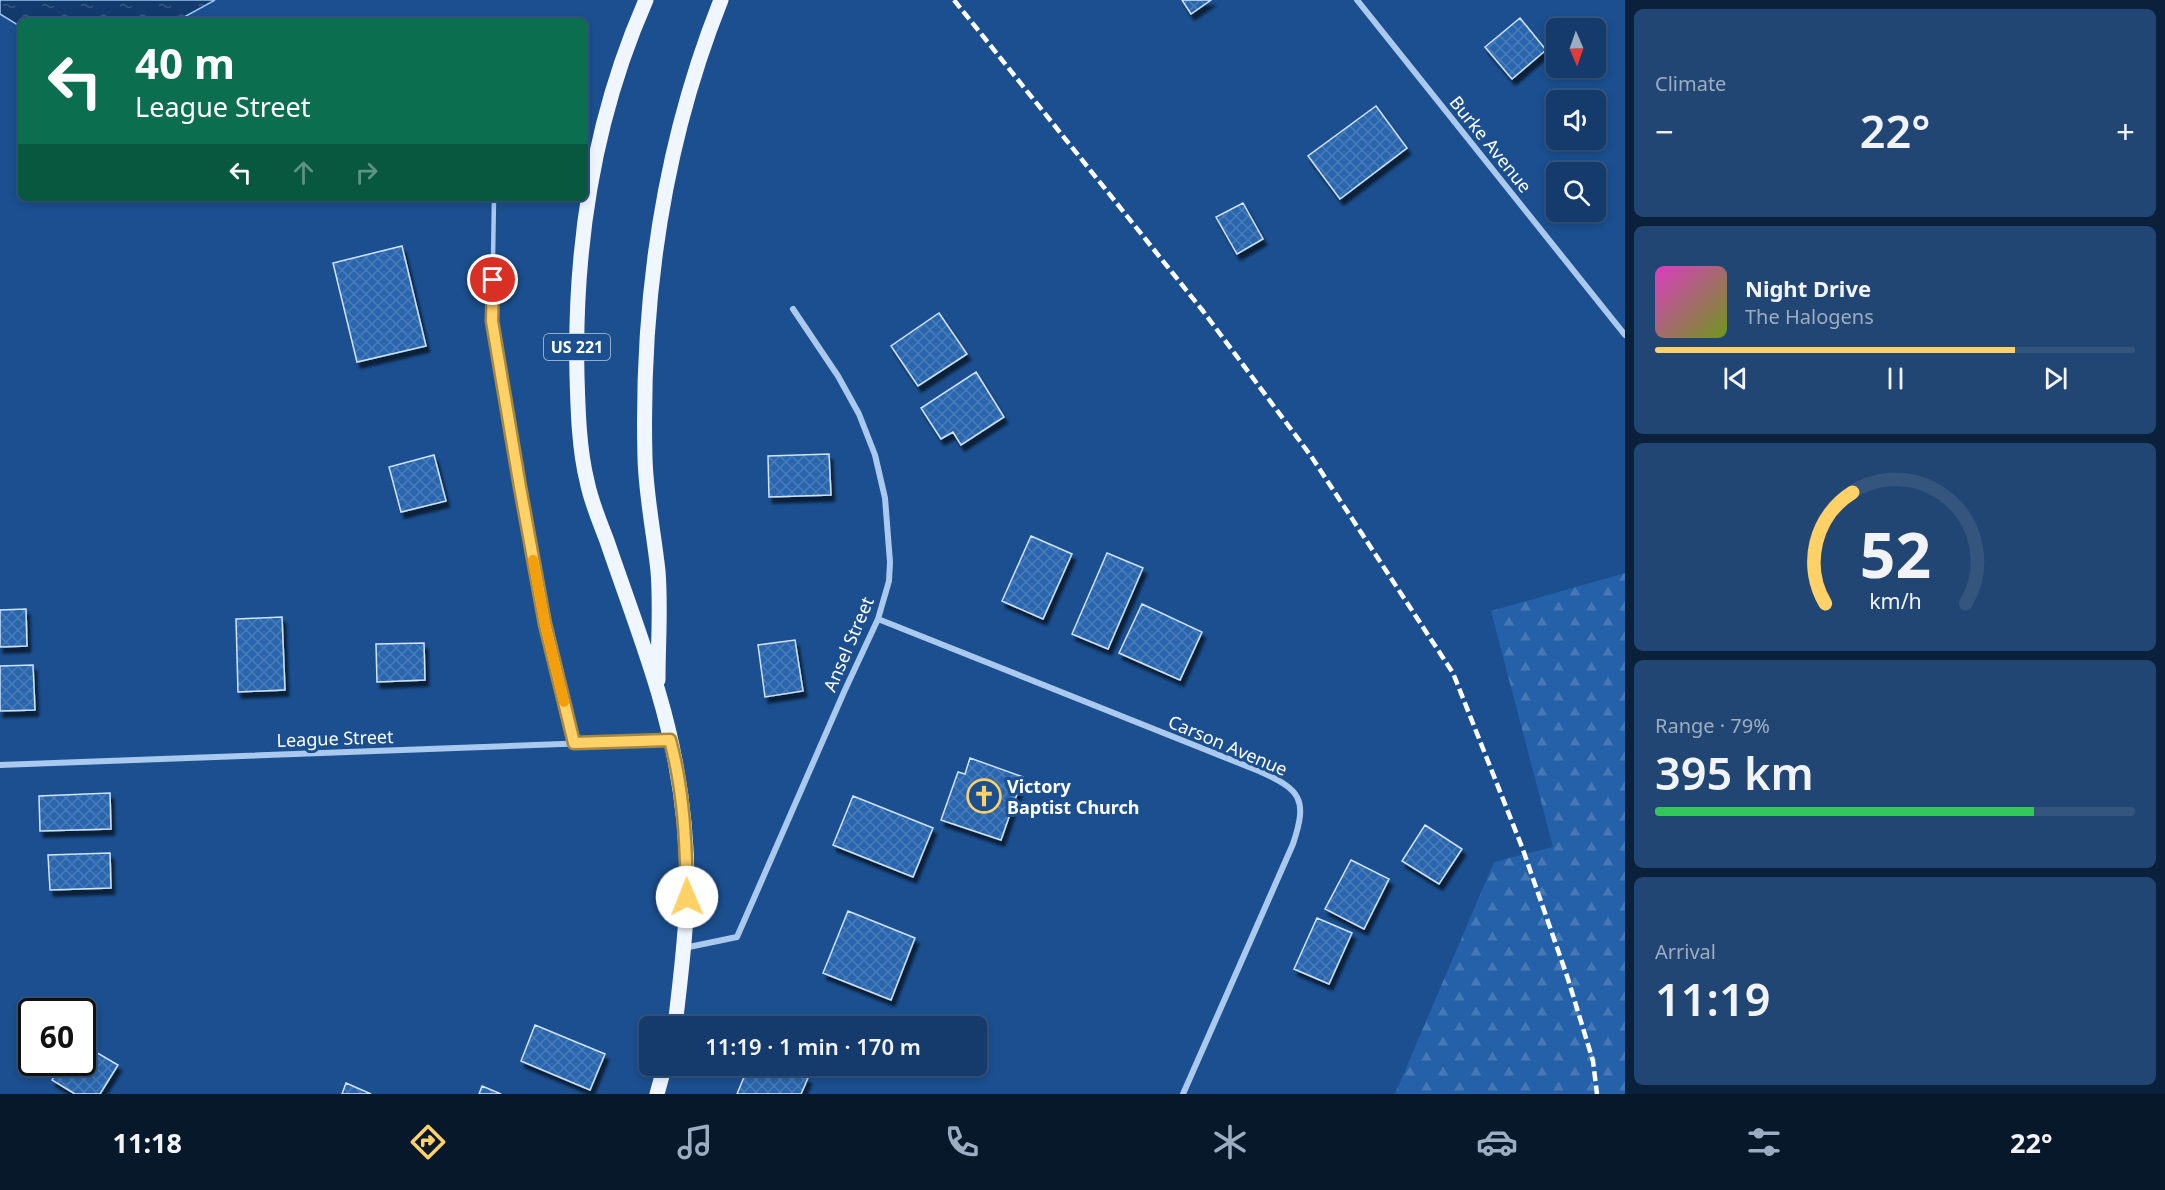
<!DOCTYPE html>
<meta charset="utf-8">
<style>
body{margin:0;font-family:"Noto Sans",sans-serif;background:#214673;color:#f1f3f6;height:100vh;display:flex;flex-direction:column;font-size:22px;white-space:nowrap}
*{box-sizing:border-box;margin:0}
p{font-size:20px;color:#9dadc1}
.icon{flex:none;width:33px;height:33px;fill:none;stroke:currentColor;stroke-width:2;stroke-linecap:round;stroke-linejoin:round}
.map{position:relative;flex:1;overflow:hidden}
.details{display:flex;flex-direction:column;gap:9px;padding:9px;background:#0b203b;width:540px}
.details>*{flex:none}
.banner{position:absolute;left:18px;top:18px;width:570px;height:183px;border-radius:9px;box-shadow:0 3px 9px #0003,0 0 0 2px #33557e;background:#0b6e4f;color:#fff;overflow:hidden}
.needle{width:39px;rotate:178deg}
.buttons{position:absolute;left:1546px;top:18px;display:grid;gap:12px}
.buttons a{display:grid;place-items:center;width:60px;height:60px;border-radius:9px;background:#143b6b;box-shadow:0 3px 9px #0003,0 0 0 2px #33557e;font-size:30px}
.speed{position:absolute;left:18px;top:998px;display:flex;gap:12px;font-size:30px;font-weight:700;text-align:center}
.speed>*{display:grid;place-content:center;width:78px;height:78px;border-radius:50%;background:#143b6b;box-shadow:0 3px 9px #0003,0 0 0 2px #33557e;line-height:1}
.speed .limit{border:3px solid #111;border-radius:9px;background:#fff;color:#111}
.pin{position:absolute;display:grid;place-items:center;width:51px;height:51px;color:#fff;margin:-26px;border:3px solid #fff;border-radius:50%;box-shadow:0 2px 6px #0007}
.me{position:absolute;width:66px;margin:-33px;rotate:359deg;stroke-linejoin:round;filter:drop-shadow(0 0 4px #0008)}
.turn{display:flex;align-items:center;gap:21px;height:126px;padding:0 18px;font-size:27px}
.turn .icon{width:78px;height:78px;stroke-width:2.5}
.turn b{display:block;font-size:42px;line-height:51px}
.lanes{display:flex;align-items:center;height:57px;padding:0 18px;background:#0003;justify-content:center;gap:30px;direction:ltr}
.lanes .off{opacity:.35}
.big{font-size:45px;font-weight:600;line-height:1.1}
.details .tile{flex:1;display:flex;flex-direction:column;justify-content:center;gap:9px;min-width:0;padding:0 21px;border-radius:9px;background:#214673}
.details .dial{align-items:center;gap:0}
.dial svg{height:156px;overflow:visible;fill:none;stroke:#33557e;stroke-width:7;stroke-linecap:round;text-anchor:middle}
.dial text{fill:#f1f3f6;stroke:none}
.song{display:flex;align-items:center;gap:18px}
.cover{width:72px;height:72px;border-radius:9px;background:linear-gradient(135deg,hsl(310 70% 55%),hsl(80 70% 35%))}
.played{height:6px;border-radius:3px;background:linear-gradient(90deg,#ffd166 75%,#33557e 75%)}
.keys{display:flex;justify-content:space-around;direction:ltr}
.heat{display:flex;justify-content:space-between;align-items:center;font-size:33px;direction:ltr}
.charge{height:9px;border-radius:4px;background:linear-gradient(90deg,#34c759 79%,#33557e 0)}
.trip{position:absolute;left:639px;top:1016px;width:348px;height:60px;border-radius:9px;background:#143b6b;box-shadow:0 3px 9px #0003,0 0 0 2px #33557e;font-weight:600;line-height:60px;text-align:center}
.tab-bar{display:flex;height:96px;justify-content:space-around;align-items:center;background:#08182b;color:#9dadc1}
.tab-bar .icon{width:42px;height:42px}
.tab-bar .active{color:#ffd166}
.tab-bar b{font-size:27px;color:#f1f3f6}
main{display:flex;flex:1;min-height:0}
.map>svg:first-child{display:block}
</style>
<main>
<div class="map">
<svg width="1625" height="1094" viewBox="0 0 1625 1094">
<defs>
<pattern id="forest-firs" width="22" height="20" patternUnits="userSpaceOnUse" patternTransform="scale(1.5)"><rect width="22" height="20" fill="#2461a8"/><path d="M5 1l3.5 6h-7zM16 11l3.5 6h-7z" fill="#4579b5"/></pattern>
<pattern id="water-ripples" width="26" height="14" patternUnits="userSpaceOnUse" patternTransform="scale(1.5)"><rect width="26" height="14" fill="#123a6d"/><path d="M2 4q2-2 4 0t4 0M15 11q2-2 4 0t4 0" fill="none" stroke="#365883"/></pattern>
<pattern id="building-cross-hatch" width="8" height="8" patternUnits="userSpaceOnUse" patternTransform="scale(1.5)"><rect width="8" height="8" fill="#2a66ad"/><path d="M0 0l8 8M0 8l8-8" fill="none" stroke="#4a7db9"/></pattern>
<filter id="shadow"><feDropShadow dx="3.5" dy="6" stdDeviation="1.5" flood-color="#0009"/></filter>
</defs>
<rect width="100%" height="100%" fill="#1b4f8f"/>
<path fill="url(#forest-firs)" d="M 1625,573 L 1625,1094 L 1395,1094 L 1494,862 L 1553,847 L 1491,611 Z"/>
<path fill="url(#water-ripples)" stroke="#9cc4f0" stroke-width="1.5" d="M 0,0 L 215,0 L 177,21 L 21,21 L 21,27 L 0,14 Z"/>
<path fill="url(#building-cross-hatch)" stroke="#cfe3fa" stroke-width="1.5" filter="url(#shadow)" d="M 1182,0 L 1211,0 L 1191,14 Z
M 1520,18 L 1546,50 L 1512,79 L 1485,47 Z
M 1376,106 L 1407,148 L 1340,199 L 1308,156 Z
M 1243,203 L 1263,239 L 1237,254 L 1216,217 Z
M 402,246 L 426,346 L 357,362 L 333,263 Z
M 939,313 L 967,354 L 918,386 L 891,346 Z
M 976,372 L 1004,417 L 961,445 L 953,432 L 941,439 L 921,408 Z
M 829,454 L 831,495 L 769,497 L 768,456 Z
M 434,455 L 446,501 L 401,512 L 389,467 Z
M 1031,536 L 1072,554 L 1043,619 L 1002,601 Z
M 1107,553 L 1143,568 L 1108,649 L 1072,634 Z
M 1142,604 L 1202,632 L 1180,680 L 1119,653 Z
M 26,609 L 27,646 L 0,647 L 0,610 Z
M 282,617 L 285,690 L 238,692 L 236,619 Z
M 795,640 L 803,691 L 765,697 L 758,645 Z
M 424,643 L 425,680 L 377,682 L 376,644 Z
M 33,665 L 35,710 L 0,711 L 0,666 Z
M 970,758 L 1023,777 L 1001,840 L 941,820 L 958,772 L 965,774 Z
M 110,793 L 111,829 L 40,831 L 39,796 Z
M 853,796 L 933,828 L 913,877 L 833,845 Z
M 1425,825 L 1462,849 L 1439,884 L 1402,861 Z
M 110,853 L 111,888 L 50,890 L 48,855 Z
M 1351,860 L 1389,879 L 1364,929 L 1325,909 Z
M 848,911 L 915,938 L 891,1000 L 823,973 Z
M 1317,918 L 1352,933 L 1329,984 L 1294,969 Z
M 535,1025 L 605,1054 L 590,1090 L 521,1061 Z
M 82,1044 L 118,1065 L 100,1094 L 75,1094 L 52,1080 L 63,1062 L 82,1062 Z
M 749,1065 L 776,1065 L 808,1078 L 801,1094 L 737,1094 Z
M 346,1083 L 371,1094 L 342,1094 Z
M 482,1086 L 501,1094 L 479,1094 Z"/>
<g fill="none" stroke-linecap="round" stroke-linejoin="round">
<path stroke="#a9c9ee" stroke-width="4.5" d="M 494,198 L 492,321 L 520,487 L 545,624 L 574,743"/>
<path stroke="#a9c9ee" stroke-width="6" d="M 1357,0 L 1625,335
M 878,619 L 1259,771 C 1301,790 1308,799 1293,844 L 1183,1094
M 0,765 L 670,740
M 684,948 L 737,937 L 844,692 L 878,619 L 889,581 L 890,562 L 885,498 L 875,455 L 859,414 L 838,376 L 793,309"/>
<path stroke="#f0f6ff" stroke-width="15" d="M 646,0 C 594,118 574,248 577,376 C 578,410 579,449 587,481 C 591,502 600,522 607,541 C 624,591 643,641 658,691 C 678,758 688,825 687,894 C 686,938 680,982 675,1026
M 658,680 C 658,644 661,607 658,571 C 654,534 646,496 645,458 C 641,303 663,145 721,0
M 657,1094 L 665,1065"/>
<path stroke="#fff" stroke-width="4.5" stroke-dasharray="10 4.5" stroke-linecap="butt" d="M 954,0 L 1203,311 L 1311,456 L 1453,673 L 1522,847 L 1568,979 L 1593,1061 L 1597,1094"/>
</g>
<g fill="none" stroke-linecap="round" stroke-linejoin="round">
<defs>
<path id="route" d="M 493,280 L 492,321 L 520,487 L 545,624 L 574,743 L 670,740 C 684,791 686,844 687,897"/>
</defs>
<use href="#route" stroke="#a68842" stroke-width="15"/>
<use href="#route" stroke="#ffd166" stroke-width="10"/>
<path stroke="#f59e0b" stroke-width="10" d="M 533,560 L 545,624 L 564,702"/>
</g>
<defs>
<symbol id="church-ring" viewBox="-11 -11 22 22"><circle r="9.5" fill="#1b4f8f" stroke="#ffd166" stroke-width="1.5"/><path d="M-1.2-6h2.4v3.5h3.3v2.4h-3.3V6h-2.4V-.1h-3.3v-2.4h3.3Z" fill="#ffd166"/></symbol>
</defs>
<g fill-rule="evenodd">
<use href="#church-ring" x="965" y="777" width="38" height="38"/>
</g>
<g text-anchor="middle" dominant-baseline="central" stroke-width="6" stroke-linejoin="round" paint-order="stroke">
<rect fill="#1b4f8f" stroke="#bbcadd" stroke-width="1.5" x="544" y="334" width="66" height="26" rx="4.5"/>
<g font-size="16" font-weight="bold" fill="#fff">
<text x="577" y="347">US 221</text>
</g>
<g font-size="18" fill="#fff" stroke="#1b4f8f">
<text transform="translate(1491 144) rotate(51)">Burke Avenue</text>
<text transform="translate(848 644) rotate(-67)">Ansel Street</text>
<text transform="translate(335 738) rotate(-2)">League Street</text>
<text transform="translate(1228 745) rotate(23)">Carson Avenue</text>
</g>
<g font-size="18" font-weight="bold" fill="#fff" stroke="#1b4f8f" text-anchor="start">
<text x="1007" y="786">Victory<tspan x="1007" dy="21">Baptist Church</tspan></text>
</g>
</g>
</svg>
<div class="buttons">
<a><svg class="needle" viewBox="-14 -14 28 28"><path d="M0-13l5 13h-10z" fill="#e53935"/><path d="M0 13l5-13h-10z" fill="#9dadc1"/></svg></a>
<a><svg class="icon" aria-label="sound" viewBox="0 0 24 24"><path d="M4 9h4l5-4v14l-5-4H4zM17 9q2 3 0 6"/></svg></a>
<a><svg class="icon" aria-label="search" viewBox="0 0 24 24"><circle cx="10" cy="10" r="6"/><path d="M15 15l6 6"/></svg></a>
</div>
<div class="speed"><div class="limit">60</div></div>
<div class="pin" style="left:493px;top:280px;background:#d93025"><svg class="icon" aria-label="arrive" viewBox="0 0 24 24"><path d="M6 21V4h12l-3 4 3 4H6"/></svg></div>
<svg class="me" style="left:687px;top:897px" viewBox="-20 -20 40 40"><circle r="19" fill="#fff"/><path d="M0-13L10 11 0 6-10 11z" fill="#ffd166"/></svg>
<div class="trip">11:19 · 1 min · 170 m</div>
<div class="banner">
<div class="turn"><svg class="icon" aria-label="left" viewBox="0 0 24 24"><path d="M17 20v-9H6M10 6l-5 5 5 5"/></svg><div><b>40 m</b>League Street</div></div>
<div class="lanes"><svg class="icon" aria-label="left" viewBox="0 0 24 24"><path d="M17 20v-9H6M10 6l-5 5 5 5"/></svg><svg class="icon off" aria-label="ahead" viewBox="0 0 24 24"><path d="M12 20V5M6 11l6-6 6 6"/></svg><svg class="icon off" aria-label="right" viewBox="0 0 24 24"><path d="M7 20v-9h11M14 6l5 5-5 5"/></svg></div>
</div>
</div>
<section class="details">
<div class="tile"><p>Climate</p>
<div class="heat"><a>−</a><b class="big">22°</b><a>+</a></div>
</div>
<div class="tile">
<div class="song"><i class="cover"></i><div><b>Night Drive</b><p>The Halogens</p></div></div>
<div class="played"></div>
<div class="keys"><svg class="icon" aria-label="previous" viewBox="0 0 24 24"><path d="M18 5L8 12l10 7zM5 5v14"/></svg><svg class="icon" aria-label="pause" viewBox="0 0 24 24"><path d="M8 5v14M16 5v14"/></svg><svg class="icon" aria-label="next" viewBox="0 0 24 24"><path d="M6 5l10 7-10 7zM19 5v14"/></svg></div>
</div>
<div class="tile dial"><svg viewBox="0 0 100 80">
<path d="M14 69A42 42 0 1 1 86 69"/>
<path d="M14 69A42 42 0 0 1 28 12" stroke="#ffd166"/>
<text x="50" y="56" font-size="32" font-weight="700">52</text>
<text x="50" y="72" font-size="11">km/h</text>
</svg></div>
<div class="tile"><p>Range · 79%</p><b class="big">395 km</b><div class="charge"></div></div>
<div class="tile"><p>Arrival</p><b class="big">11:19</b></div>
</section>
</main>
<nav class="tab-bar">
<b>11:18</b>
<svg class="icon active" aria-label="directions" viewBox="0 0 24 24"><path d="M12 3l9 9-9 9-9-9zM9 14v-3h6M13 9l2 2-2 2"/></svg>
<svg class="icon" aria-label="music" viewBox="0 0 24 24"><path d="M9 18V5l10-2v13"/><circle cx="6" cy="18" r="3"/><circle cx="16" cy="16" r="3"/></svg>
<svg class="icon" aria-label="phone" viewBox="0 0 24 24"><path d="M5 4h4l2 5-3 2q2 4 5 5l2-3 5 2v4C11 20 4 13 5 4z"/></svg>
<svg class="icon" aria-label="climate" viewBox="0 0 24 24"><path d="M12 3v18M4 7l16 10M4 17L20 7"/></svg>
<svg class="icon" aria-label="car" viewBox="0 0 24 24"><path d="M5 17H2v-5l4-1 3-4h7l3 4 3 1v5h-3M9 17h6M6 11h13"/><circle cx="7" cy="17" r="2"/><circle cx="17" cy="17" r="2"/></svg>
<svg class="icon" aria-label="filters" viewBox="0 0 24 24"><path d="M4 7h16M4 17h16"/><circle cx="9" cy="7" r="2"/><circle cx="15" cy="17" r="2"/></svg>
<b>22°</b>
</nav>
